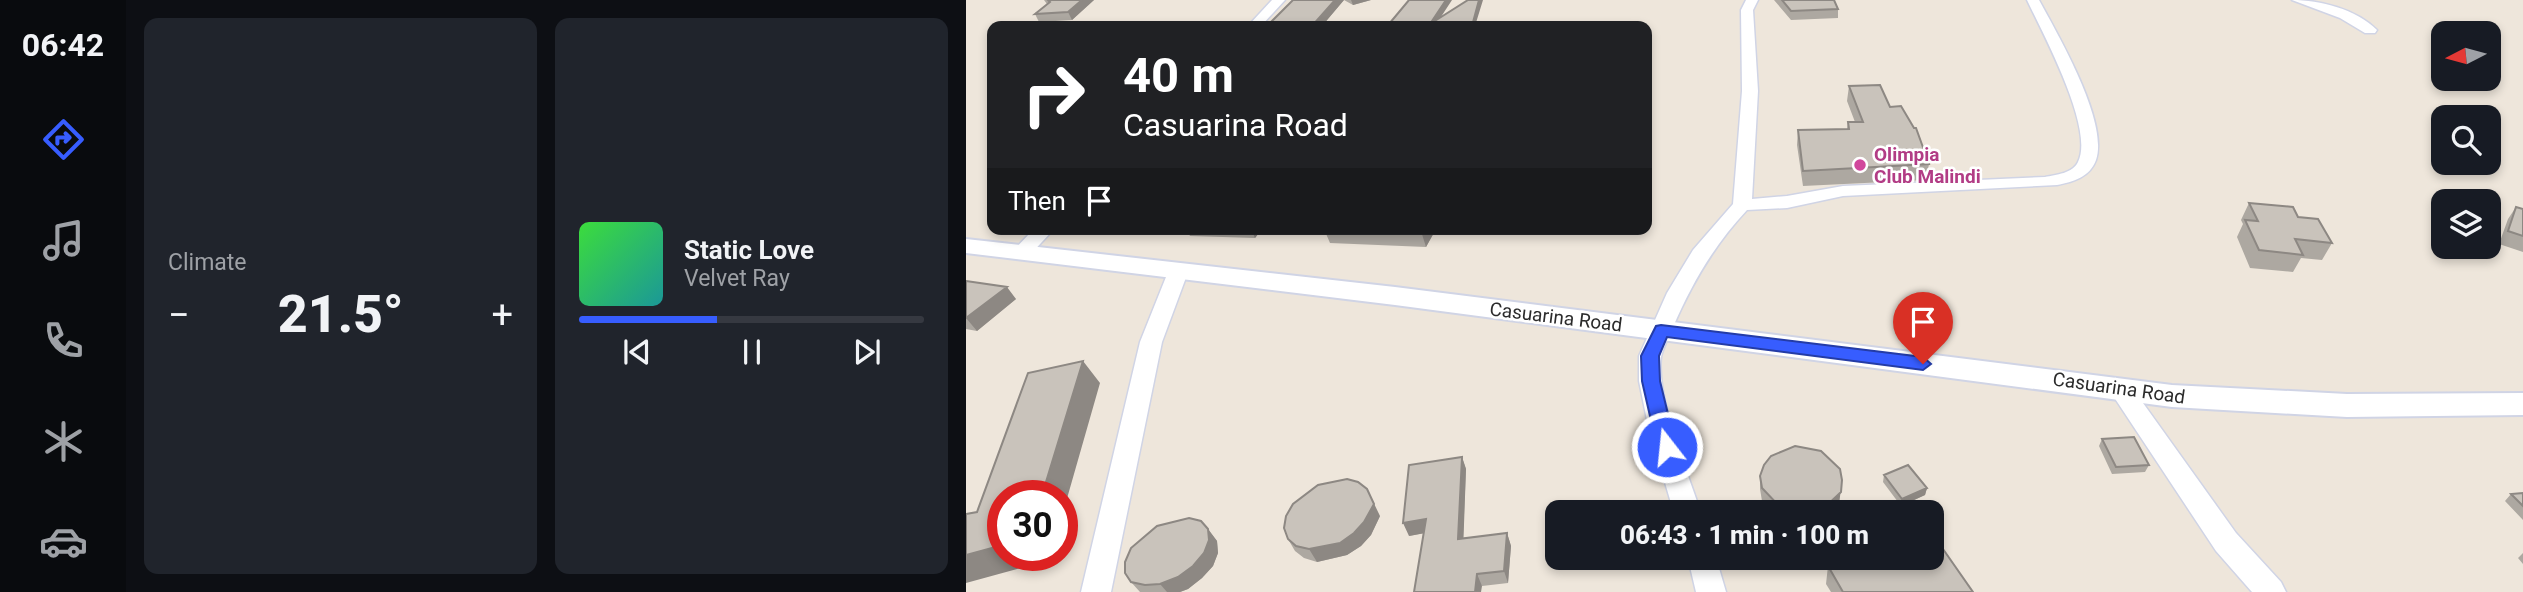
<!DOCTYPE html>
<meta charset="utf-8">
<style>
body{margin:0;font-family:Roboto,sans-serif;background:#20242c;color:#f1f3f6;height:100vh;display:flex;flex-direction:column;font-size:26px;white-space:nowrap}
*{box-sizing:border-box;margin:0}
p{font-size:23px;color:#9ea1a6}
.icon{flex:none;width:38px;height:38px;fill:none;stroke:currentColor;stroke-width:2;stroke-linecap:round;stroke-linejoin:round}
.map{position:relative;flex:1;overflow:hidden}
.drawer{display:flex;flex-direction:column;gap:18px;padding:18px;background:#0d0f14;width:840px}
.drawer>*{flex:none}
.guide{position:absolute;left:21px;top:21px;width:665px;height:214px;border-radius:14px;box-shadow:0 4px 10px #0003;background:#202124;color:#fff;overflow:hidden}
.needle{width:46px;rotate:264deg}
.buttons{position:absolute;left:1465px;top:21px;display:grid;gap:14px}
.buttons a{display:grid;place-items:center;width:70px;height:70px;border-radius:14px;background:#171b24;box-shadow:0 4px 10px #0003;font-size:35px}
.speed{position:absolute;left:21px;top:480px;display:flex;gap:14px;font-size:35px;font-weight:700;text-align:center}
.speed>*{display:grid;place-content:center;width:91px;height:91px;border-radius:50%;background:#171b24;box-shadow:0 4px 10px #0003;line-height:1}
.speed .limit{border:10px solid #d22;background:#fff;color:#111}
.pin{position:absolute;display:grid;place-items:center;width:60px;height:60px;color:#fff;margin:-72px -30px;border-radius:50% 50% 50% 0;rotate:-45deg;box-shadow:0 0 7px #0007}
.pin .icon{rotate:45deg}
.me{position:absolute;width:77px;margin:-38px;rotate:344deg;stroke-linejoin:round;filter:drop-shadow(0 0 5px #0008)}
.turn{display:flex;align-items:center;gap:24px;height:147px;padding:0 21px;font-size:32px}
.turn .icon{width:91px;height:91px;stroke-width:2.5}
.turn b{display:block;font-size:49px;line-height:60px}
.then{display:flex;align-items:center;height:66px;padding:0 21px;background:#0003;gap:14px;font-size:26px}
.big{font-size:52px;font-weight:800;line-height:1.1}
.drawer .card{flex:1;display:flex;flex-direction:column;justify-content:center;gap:10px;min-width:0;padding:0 24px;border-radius:14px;background:#20242c}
.song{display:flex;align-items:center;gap:21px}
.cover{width:84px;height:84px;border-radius:10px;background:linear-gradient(135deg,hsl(120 70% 55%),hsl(180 70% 35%))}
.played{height:7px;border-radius:4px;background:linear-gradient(90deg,#375dff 40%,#363941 40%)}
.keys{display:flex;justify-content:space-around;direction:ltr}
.heat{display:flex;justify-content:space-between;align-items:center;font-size:38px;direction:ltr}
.drawer .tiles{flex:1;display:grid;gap:18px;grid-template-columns:repeat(2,1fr)}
.trip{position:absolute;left:579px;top:500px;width:399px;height:70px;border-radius:14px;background:#171b24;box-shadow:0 4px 10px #0003;font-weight:800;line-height:70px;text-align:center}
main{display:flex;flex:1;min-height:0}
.tabs{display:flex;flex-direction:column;width:126px;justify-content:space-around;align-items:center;background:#090b0e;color:#9ea1a6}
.tabs .icon{width:49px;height:49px}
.tabs .selected{color:#375dff}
.tabs b{font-size:32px;color:#f1f3f6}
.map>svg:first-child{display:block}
</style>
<main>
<nav class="tabs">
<b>06:42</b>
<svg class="icon selected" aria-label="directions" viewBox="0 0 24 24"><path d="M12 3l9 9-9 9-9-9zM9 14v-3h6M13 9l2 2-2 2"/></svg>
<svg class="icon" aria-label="music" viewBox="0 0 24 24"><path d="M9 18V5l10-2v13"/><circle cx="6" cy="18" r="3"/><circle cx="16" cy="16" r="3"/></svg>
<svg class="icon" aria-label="phone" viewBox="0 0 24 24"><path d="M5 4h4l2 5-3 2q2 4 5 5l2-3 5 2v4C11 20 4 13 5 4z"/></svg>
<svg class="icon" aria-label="climate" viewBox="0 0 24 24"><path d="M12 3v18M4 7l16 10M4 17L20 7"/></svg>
<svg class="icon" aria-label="car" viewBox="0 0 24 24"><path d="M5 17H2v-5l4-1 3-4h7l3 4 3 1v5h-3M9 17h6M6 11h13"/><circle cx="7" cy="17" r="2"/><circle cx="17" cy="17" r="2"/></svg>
</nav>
<section class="drawer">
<div class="tiles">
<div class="card"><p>Climate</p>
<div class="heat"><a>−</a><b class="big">21.5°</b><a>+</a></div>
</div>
<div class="card">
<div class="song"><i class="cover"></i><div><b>Static Love</b><p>Velvet Ray</p></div></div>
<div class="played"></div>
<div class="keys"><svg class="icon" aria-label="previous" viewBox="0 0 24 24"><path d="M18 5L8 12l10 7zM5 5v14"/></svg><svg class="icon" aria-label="pause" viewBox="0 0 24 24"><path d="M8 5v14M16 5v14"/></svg><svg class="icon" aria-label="next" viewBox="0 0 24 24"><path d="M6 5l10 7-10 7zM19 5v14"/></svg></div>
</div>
</div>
</section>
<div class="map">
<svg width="1557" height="592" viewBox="0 0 1557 592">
<rect width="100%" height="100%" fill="#eee6db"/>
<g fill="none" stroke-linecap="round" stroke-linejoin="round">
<defs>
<path id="minor" d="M 306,0 L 319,0 L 295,26 L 282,26 Z
M 780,0 L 792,0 L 787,10 L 792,91 L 786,199 L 821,196 L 877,186 L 1079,177 C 1090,175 1107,173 1112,162 C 1129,129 1076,32 1061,0 L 1073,0 C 1092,35 1143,122 1130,160 C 1124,177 1107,182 1091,185 L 877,196 L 821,208 L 781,210 C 748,245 726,283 707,327 C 703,336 697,348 695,357 C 690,399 722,472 735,513 L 708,513 L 682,425 L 673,381 L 673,356 L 701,293 L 727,250 L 767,204 L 776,91 L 775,10 Z
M 1326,0 C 1354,0 1390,9 1411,30 L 1409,33 L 1399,33 L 1374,18 Z
M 68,229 L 88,229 L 62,257 L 48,257 L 45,253 Z
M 212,266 L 219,267 L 222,272 L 196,342 L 145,592 L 115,592 L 174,342 L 202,272 L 205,267 Z
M 1154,379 L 1162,382 L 1270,533 L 1315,582 L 1320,592 L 1286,592 L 1250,551 L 1142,388 L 1146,382 Z
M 722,558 L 750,558 L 760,592 L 730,592 Z"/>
<path id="tertiary" d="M 0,239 L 429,287 L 1206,385 L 1381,394 L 1557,393 L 1557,415 L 1381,417 L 1206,407 L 429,305 L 0,253 Z"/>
</defs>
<use href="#minor" stroke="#d0d4e5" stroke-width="3"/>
<use href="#tertiary" stroke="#d0d4e5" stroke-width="4"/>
<use href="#minor" fill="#fff" fill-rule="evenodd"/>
<use href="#tertiary" fill="#fff" fill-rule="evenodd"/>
</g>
<path fill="#ada8a1" d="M 78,0 L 128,0 L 106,20 L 73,22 L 69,14 L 81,4 Z
M 327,0 L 405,0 L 387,5 L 378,0 L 356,26 L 301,26 Z
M 808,0 L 868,0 L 872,9 L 872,18 L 825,20 Z
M 883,86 L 924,107 L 963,164 L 960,180 L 837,186 L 831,145 L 832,130 L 881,129 L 882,122 L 889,122 L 881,101 Z
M 1283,203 L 1332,217 L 1366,243 L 1356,260 L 1335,258 L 1327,272 L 1284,268 L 1271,237 L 1277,224 L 1275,220 Z
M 1550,207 L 1557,209 L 1557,252 L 1533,244 L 1542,219 Z
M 220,229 L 296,229 L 289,238 L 224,236 Z
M 358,229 L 470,229 L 460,247 L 364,243 Z
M 0,281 L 50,299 L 11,331 L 0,329 Z
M 1136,439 L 1183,465 L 1179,472 L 1146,474 L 1133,446 Z
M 496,457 L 500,469 L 497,538 L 541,533 L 545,546 L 542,583 L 516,586 L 458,533 L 443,536 Z
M 918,475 L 961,488 L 959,495 L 935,506 L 917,482 Z
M 794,476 L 873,505 L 865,513 L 807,513 L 796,501 L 794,489 Z
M 1557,493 L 1557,520 L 1539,501 L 1545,494 Z
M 414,516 L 405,535 L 395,546 L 381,555 L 351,562 L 338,558 L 329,551 L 322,539 Z
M 242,529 L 251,541 L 252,553 L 247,566 L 236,578 L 222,589 L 214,592 L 174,592 L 165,582 Z
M 1557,553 L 1557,564 L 1552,558 Z
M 862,566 L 1007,592 L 865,592 L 860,584 Z"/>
<path fill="#8d8883" d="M 116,0 L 128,0 L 106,20 L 102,12 Z
M 369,0 L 378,0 L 356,26 L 346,26 Z
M 385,0 L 405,0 L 387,5 Z
M 480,0 L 486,0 L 469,26 L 464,24 Z
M 513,0 L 517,0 L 509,26 L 506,26 Z
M 285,229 L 296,229 L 289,238 Z
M 456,229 L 470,229 L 460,247 L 455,231 Z
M 41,287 L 50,299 L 11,331 L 0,318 Z
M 117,361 L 134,383 L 96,516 L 96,495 L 76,495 Z
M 496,457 L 500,469 L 497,552 L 492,539 Z
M 876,480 L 873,505 L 865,513 L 856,513 L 856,510 Z
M 961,488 L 959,495 L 935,506 L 936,499 Z
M 401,489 L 414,516 L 405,535 L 395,546 L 381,555 L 351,562 L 343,549 Z
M 460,519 L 465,532 L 443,536 L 437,523 Z
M 242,529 L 251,541 L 252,553 L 247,566 L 236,578 L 222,589 L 214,592 L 201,592 L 194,584 Z
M 541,533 L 545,546 L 542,583 L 538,571 Z
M 37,545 L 37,555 L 85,555 L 84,560 L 0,583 L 0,555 Z
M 511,574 L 516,586 L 515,592 L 509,592 Z"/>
<path fill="#c9c3bb" stroke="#8d8883" stroke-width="2" d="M 82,0 L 116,0 L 102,12 L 69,14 L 84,2 Z
M 327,0 L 369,0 L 346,26 L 301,26 Z
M 443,0 L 480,0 L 464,24 L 502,0 L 513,0 L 506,26 L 427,26 L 423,24 Z
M 816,0 L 868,0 L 872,9 L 825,11 Z
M 914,85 L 924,107 L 935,106 L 948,128 L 950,128 L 963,164 L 837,171 L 832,130 L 883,129 L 882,122 L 897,122 L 883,86 Z
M 1283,203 L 1327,207 L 1332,217 L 1352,219 L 1366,243 L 1329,239 L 1337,255 L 1293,250 L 1279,220 L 1292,221 Z
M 1550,207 L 1557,209 L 1557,236 L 1542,231 Z
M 416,229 L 456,229 L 455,231 Z
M 0,281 L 41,287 L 0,318 Z
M 117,361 L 76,495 L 37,495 L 37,545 L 0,555 L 0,514 L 11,512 L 62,373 Z
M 1168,437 L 1183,465 L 1150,467 L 1136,439 Z
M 829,446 L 855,451 L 874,469 L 876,480 L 875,492 L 856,510 L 828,512 L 814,507 L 796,488 L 794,476 L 798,465 L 805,456 Z
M 496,457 L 492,539 L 541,533 L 538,571 L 511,574 L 509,592 L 448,592 L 460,519 L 437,523 L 443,465 Z
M 942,465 L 961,488 L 936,499 L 918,475 Z
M 381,479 L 392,482 L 401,489 L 408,504 L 398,522 L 388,533 L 374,543 L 343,549 L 330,546 L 322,539 L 318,528 L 320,516 L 327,504 L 352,485 Z
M 1557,493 L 1557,506 L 1545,494 Z
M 223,518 L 235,521 L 242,529 L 243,540 L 238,553 L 227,566 L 212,577 L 194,584 L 179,585 L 165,582 L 159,573 L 159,562 L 165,548 L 191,526 Z
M 970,539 L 1007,592 L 877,592 L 862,566 L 881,558 L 966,558 L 966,540 Z"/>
<path fill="#375dff" stroke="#243ca6" stroke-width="2" d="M 695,325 L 957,357 L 965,364 L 957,370 L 701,337 L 693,356 L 694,381 L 710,447 L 708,453 L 701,455 L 694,453 L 691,447 L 676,381 L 675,356 L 690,326 Z"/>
<circle fill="#d1479c" stroke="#fff" stroke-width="2.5" cx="894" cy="165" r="7"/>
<g text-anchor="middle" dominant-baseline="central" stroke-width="5" stroke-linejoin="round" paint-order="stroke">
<g font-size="19" font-weight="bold" fill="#b23c85" stroke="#fff" text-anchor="start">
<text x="908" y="154">Olimpia<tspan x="908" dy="22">Club Malindi</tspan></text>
</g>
<g font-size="19" fill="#2b2b2b" stroke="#fff">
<text transform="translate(590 317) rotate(7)">Casuarina Road</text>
<text transform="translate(1153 388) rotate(8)">Casuarina Road</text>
</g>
</g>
</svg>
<div class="buttons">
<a><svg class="needle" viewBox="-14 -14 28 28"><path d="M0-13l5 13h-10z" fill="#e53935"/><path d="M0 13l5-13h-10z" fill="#9ea1a6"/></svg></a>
<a><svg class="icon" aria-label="search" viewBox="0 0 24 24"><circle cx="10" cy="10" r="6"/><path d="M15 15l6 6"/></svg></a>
<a><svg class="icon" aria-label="layers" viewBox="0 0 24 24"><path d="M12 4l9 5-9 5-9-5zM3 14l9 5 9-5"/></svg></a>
</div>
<div class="speed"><div class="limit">30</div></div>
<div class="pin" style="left:957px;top:364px;background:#d93025"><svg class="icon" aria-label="arrive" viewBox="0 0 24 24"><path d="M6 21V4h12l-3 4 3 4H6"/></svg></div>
<svg class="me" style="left:701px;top:447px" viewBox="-20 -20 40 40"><circle r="17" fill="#375dff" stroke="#fff" stroke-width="3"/><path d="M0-11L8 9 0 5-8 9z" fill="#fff"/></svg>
<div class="trip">06:43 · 1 min · 100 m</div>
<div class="guide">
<div class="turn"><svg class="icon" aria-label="right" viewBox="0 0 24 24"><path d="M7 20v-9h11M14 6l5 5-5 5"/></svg><div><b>40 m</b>Casuarina Road</div></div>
<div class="then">Then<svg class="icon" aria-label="arrive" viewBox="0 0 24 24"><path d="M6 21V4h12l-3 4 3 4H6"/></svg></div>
</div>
</div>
</main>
